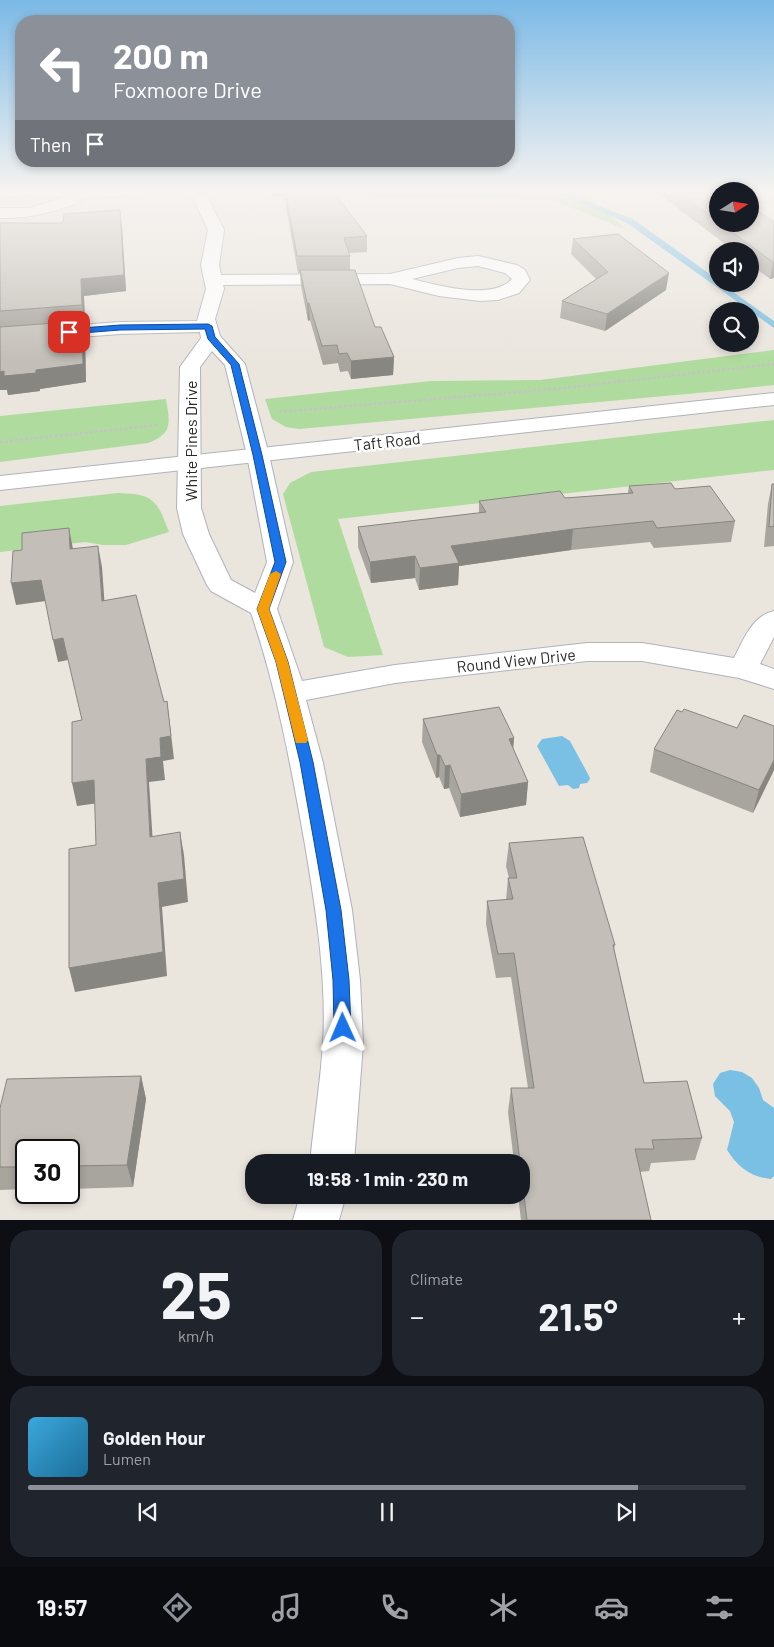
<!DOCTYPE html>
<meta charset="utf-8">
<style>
body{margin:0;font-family:Barlow,sans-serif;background:#20242c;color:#f1f3f6;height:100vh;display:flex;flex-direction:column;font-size:19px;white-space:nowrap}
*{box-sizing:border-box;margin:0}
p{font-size:16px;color:#9ea1a6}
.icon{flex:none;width:28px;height:28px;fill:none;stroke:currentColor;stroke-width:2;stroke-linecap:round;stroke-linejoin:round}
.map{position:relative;height:1220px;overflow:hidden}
.side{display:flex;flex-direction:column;gap:10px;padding:10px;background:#0d0f14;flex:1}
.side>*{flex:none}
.banner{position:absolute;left:15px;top:15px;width:500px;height:152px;border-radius:20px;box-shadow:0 2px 8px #0003;background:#8c9099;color:#fff;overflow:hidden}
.needle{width:32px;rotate:78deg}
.tools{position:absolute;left:709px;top:182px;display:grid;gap:10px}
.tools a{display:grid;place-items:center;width:50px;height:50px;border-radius:50%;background:#171b24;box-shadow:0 2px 8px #0003;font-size:25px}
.speed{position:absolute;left:15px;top:1139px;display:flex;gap:10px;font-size:25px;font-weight:700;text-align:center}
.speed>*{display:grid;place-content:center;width:65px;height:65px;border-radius:50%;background:#171b24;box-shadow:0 2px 8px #0003;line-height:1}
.speed .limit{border:2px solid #111;border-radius:8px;background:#fff;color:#111}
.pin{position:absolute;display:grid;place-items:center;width:42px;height:42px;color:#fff;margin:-21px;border-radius:10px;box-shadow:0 2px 8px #0006}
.me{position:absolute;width:55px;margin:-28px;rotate:359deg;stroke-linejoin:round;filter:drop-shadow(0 0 4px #0008)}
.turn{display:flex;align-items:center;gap:18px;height:105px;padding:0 15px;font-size:22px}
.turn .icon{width:65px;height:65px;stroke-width:2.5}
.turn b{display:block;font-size:35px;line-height:42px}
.then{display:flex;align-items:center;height:48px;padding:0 15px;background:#0003;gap:10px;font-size:19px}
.big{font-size:38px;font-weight:700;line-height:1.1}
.side .widget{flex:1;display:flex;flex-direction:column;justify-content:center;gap:8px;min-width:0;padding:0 18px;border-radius:20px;background:#20242c}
.side .dial{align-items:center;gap:0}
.dial b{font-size:65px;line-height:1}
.song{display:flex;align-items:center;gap:15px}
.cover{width:60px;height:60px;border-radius:8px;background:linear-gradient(135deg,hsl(200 70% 55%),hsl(200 70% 35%))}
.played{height:5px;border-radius:2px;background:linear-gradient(90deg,#8c9099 85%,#363941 85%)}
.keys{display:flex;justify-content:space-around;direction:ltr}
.heat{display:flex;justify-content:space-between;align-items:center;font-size:28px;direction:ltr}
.side .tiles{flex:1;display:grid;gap:10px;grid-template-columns:1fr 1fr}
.widget:last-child{grid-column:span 2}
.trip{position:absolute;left:245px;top:1154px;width:285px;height:50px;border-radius:20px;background:#171b24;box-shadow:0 2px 8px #0003;font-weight:700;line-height:50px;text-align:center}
.dock{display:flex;height:80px;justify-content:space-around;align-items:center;background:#090b0e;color:#9ea1a6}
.dock .icon{width:35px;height:35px}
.dock .current{color:#8c9099}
.dock b{font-size:22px;color:#f1f3f6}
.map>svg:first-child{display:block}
</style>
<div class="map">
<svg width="774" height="1220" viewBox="0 0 774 1220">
<rect width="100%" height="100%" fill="#eae5dd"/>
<path fill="#afdc9e" d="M 371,190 L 580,190 L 627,230 L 550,199 L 375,197 Z
M 774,350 L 774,385 L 720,391 L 299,429 L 286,427 L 272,419 L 265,399 L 431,381 L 540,380 Z
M 166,399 C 170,423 173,433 148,443 L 0,462 L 0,416 Z
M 774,420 L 774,470 L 338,519 L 383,655 L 348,657 L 324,647 L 283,494 L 290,483 L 311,472 Z
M 118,493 C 154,494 157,500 169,532 L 126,545 L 103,545 L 85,542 L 0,552 L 0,506 Z"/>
<path fill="#79c0e4" d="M 562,736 L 570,741 L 589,776 L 590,779 L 587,783 L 580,784 L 579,788 L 573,789 L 568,785 L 559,786 L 537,746 L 542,739 Z
M 730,1070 L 742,1072 L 752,1078 L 759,1088 L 763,1100 L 774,1108 L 774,1176 L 771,1179 C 750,1177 738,1167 727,1150 L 734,1122 L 730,1111 L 715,1096 L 713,1084 L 720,1073 Z"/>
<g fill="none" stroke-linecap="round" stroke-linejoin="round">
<path fill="#79c0e4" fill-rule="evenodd" d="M 548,190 L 558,190 L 633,219 L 718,280 L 718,284 L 722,284 L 774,321 L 774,328 L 627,223 Z"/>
<defs>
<path id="minor" d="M 0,190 L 152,190 L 145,194 L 82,199 L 80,202 C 54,212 28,219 0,218 L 0,208 L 29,208 L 66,197 L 38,194 L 0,197 Z
M 189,190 L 204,190 L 224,230 L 219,265 L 221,275 L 390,274 L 458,258 L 478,256 L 517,265 L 525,270 L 530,280 L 519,293 L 498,300 L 480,301 L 439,296 L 390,284 L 223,285 L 224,289 L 215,319 L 220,336 L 245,364 L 269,455 L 293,562 L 277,609 L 302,681 L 395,665 L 587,643 L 642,643 L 734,658 C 744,639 752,616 774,611 L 774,637 L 760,664 L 774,669 L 774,689 L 739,678 L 642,661 L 587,661 L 395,683 L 306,700 L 323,763 L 352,910 L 360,980 L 363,1044 L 354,1162 L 310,1162 C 314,1123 320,1084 323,1045 C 327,979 316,911 305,845 C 291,766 277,689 251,613 L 211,591 L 207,585 L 183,534 L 177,508 L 180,367 L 201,338 L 200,332 L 120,334 L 0,343 L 0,331 L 120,322 L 197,321 L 206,289 L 201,265 L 208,230 ZM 478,266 L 505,273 L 512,279 C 492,301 437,285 412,279 L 458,268 ZM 212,351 L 225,365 L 247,455 L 267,562 L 255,593 L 231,580 L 209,534 L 201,508 L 200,367 Z
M 300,1195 L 346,1195 L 339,1220 L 293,1220 Z"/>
<path id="tertiary" d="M 774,393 L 774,405 L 0,490 L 0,476 Z"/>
</defs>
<use href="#minor" stroke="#b0b2bc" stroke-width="2"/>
<use href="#tertiary" stroke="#b0b2bc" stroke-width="2"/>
<path stroke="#c3c3c3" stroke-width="2.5" stroke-dasharray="3 2" stroke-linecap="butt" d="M 279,412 L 555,389 L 774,364
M 0,442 L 158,425"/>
<use href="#minor" fill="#fff" fill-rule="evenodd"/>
<use href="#tertiary" fill="#fff" fill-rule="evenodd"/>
</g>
<path fill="#a8a49e" d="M 270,190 L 332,190 L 367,236 L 367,252 L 349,253 L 350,256 L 350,270 L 375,327 L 394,357 L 393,375 L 351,379 L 348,371 L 340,372 L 338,363 L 323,365 L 310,320 L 308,321 L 301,286 L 300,273 L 298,273 L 284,196 L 274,197 Z
M 654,190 L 725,190 L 718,191 L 718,224 L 750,224 L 774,222 L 774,278 L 770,279 L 750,264 L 750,251 L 734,251 Z
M 0,223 L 122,226 L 126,291 L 84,296 L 85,323 L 82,323 L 85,338 L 86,382 L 40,389 L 40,391 L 8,395 L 7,390 L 0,390 Z
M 573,239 L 666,290 L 605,331 L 560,318 L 562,301 L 596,279 L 571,254 Z
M 772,484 L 774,484 L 774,546 L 764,547 L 768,504 Z
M 629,486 L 675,489 L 735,521 L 731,542 L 654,548 L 650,542 L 571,550 L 459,566 L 458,585 L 419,590 L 415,578 L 371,583 L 358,547 L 358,527 L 479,513 L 479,501 L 565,498 L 628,493 Z
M 423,719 L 514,738 L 513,749 L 528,782 L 526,805 L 460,817 L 449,788 L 444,789 L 439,777 L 436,778 L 422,742 Z
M 737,728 L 774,770 L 753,813 L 650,772 L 654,749 Z
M 509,843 L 615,945 L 614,949 L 644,1083 L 702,1138 L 695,1160 L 651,1163 L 649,1171 L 640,1172 L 651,1220 L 521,1220 L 518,1195 L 521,1195 L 521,1162 L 514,1162 L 508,1112 L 511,1088 L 528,1088 L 511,977 L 496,978 L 486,924 L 487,901 L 506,900 L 508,878 L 509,878 L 506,866 Z
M 141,1076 L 146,1099 L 133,1187 L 69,1189 L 69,1150 L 26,1150 L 26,1189 L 0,1190 L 0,1108 Z"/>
<path fill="#888681" d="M 274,190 L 284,190 L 284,196 L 274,197 Z
M 120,210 L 122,226 L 126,291 L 84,296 L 85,323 L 82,305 L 81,279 Z
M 773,262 L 774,262 L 774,278 L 770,279 Z
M 669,273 L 666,290 L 605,331 L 607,314 Z
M 307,303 L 309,303 L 310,320 L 308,321 Z
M 82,321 L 85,338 L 86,382 L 40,389 L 40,391 L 8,395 L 7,390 L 0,390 L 0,372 L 36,370 Z
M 394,357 L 393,375 L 351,379 L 351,361 Z
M 69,528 L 73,549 L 74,571 L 70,549 Z
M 573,529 L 571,550 L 459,566 L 458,585 L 419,590 L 420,568 L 451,546 Z
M 98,546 L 102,567 L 106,623 L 102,601 Z
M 415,556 L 415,578 L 371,583 L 370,562 Z
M 41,580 L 46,601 L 16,605 L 11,583 Z
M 63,638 L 68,660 L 58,662 L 53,640 Z
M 167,701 L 174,759 L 163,761 L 165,780 L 149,782 L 154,860 L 150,837 L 146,759 L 160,738 Z
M 514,738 L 512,761 L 509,739 Z
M 437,755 L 440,755 L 439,777 L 436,778 Z
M 774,760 L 774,770 L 753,813 L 759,790 Z
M 450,765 L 449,788 L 444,789 L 445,766 Z
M 94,780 L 99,803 L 77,806 L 72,783 Z
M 528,782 L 526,805 L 460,817 L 461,794 Z
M 180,832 L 184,855 L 188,902 L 162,907 L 167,976 L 75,992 L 69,968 Z
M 141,1076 L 146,1099 L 133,1187 L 127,1165 Z"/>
<path fill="#c3bfb8" stroke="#888681" d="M 285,190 L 332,190 L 367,236 L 344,238 L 350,256 L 297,256 Z
M 675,190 L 725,190 L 727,191 L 718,191 L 718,221 Z
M 750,206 L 774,222 L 774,262 L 773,262 L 721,224 L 750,224 Z
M 120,210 L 124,275 L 81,279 L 82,305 L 0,311 L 0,223 L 63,223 L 64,214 Z
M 618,234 L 669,273 L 607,314 L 562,301 L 608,272 L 573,239 Z
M 300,270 L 355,270 L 375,327 L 381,327 L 394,357 L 351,361 L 347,353 L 339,354 L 337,345 L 322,346 L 309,303 L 307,303 Z
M 82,321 L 83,364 L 36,370 L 36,373 L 4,376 L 4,371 L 0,372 L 0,327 Z
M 671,483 L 675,489 L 710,486 L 735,521 L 657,528 L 653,521 L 573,529 L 451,546 L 459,563 L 420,568 L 415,556 L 370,562 L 358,527 L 486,512 L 479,501 L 560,491 L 565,498 L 633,493 L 629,486 Z
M 772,484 L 774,484 L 774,526 L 769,527 Z
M 69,528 L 70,549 L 98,546 L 102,601 L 136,595 L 164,702 L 167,701 L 171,736 L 160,738 L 161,757 L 146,759 L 150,837 L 180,832 L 184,879 L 158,883 L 163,952 L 69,968 L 69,849 L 96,845 L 94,780 L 72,783 L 72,722 L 82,720 L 63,638 L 53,640 L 41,580 L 11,583 L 13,551 L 22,550 L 22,533 Z
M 499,707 L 514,738 L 509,739 L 528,782 L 461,794 L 450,765 L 445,766 L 440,755 L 437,755 L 423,719 Z
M 684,709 L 737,728 L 744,715 L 774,726 L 774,760 L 759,790 L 654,749 L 677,710 L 682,712 Z
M 583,837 L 615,945 L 613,945 L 644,1083 L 687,1081 L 702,1138 L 652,1140 L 654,1149 L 635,1149 L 651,1220 L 527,1220 L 521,1172 L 521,1162 L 520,1162 L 511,1088 L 534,1088 L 514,953 L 498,954 L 487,901 L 513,899 L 508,878 L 517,878 L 509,843 Z
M 141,1076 L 127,1165 L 69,1166 L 69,1150 L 26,1150 L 26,1167 L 0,1167 L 0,1108 L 7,1079 Z"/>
<linearGradient id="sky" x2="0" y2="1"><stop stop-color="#7bb9e6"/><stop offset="0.53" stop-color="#f6f3f0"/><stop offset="1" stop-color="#f6f3f0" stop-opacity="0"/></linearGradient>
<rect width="774" height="361" fill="url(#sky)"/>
<path fill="#1a73e8" stroke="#114b97" d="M 208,324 L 212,326 L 215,337 L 239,364 L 262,455 L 286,562 L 269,609 L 288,662 L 313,762 L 341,910 L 349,980 L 351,1028 L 349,1033 L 343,1035 L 337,1033 L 334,1028 L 333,980 L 326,910 L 300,762 L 276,662 L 257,609 L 275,562 L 253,455 L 231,365 L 208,339 L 205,329 L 120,330 L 69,334 L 65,332 L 69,329 L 120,325 Z"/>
<path fill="#f59e0b" d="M 276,571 L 281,574 L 269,609 L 288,662 L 308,740 L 306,743 L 296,743 L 295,740 L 276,662 L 257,609 L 270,574 Z"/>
<g text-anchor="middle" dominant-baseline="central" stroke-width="5" stroke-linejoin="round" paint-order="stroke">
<g font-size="16" fill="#2a2a2a" stroke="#fff">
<text transform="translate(190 441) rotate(-90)">White Pines Drive</text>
<text transform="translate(387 441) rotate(-6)">Taft Road</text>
<text transform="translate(516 660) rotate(-6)">Round View Drive</text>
</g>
</g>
</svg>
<div class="tools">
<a><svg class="needle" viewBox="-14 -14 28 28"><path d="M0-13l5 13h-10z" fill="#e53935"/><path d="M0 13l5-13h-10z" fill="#9ea1a6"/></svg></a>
<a><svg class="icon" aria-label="sound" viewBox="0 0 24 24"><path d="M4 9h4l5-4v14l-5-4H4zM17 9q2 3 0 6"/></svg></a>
<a><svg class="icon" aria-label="search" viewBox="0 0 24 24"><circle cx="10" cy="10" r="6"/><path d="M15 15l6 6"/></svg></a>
</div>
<div class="speed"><div class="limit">30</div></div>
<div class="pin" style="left:69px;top:332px;background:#d93025"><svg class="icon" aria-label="arrive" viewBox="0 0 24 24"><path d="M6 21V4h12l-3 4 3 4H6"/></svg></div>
<svg class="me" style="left:343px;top:1028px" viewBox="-20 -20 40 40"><path d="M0-17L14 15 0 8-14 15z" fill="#1a73e8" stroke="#fff" stroke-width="4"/></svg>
<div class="trip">19:58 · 1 min · 230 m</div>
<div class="banner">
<div class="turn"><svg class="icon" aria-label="left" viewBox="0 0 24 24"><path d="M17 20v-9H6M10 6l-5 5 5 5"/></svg><div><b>200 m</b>Foxmoore Drive</div></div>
<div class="then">Then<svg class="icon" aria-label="arrive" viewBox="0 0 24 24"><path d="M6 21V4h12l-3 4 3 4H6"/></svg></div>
</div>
</div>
<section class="side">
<div class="tiles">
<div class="widget dial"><b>25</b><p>km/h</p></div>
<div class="widget"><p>Climate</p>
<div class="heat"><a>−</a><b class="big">21.5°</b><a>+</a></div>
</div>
<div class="widget">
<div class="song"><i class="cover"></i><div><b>Golden Hour</b><p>Lumen</p></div></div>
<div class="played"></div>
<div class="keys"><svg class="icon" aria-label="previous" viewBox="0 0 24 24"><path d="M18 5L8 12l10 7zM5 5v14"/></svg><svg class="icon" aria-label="pause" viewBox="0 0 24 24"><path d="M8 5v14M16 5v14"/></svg><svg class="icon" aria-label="next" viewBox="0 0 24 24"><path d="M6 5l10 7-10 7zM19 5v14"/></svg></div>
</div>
</div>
</section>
<nav class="dock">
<b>19:57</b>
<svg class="icon current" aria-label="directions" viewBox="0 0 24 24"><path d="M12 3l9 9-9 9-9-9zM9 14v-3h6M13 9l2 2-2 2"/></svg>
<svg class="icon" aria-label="music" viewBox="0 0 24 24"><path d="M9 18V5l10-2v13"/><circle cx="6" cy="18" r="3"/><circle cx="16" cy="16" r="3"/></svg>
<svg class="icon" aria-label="phone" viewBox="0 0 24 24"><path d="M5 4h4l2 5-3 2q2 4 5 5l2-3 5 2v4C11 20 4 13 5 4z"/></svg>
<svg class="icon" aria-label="climate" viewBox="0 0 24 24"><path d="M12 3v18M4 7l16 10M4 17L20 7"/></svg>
<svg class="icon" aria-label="car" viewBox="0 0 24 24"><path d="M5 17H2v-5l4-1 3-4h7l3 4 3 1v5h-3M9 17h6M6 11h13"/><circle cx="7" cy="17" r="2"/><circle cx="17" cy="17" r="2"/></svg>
<svg class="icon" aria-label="filters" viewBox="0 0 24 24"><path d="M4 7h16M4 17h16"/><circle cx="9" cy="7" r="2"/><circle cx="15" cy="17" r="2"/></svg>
</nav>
